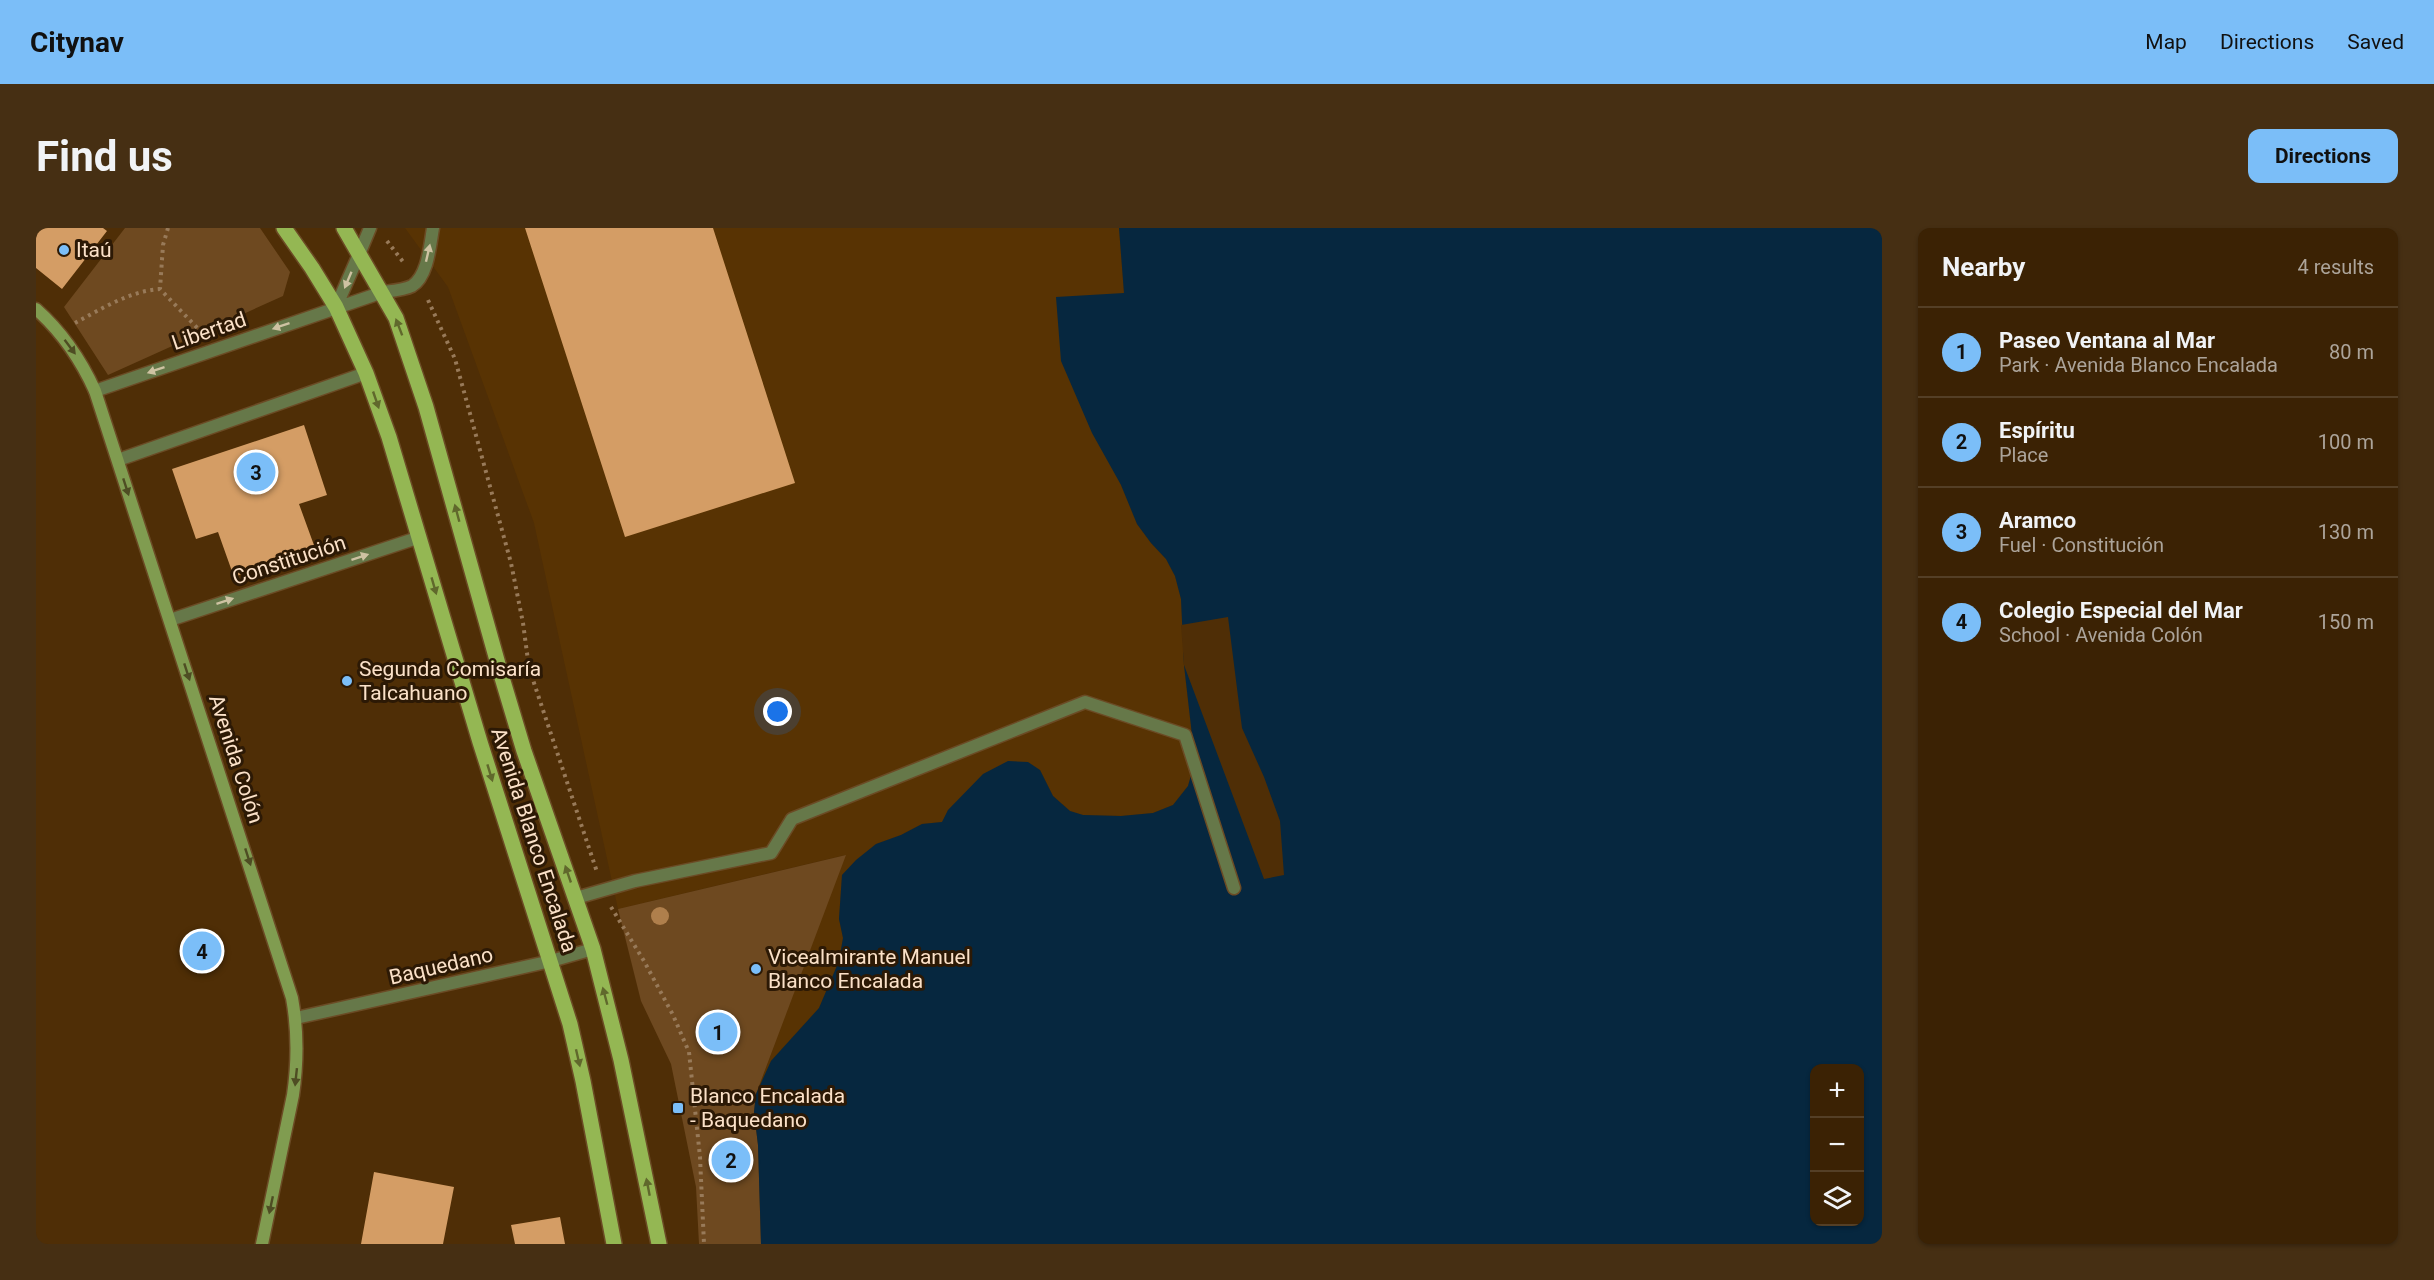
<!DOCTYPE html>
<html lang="en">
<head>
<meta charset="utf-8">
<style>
  body { margin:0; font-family:Roboto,sans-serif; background:#462f13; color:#f1f3f6 }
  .controls { position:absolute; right:18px; bottom:18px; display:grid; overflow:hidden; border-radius:12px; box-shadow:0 2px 4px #0004 }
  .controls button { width:54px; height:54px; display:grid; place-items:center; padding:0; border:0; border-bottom:2px solid #543f26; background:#3b2204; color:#f1f3f6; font:30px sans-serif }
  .you { position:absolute; left:742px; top:484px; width:21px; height:21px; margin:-15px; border:4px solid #fff; border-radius:50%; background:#1a73e8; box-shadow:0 0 0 9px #1a73e833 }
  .badge { display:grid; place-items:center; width:39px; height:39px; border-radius:50%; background:#7bbef8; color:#111; font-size:20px; font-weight:700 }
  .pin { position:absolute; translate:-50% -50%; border:3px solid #fff; box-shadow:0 2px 6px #0006 }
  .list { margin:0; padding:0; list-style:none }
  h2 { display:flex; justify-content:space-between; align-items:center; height:78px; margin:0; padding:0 24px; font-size:26px }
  h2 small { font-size:20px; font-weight:400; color:#aca49a }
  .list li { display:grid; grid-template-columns:39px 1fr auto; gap:18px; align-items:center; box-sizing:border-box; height:90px; padding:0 24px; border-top:2px solid #543f26 }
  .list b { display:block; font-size:22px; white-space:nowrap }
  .list p { margin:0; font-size:20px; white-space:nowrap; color:#aca49a }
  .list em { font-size:20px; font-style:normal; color:#aca49a }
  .icon { flex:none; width:33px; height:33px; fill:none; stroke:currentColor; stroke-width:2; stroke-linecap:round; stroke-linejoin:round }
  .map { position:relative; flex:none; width:1846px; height:1016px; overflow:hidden; border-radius:12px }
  header { display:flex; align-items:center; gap:36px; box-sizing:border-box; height:84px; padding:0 30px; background:#7bbef8; color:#111 }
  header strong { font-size:28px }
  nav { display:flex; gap:33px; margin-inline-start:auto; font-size:21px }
  .intro { display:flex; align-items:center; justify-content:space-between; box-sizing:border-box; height:144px; padding:0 36px }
  h1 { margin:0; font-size:42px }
  .button { padding:15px 27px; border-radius:12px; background:#7bbef8; color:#111; font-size:21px; font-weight:700 }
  main { display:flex; gap:36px; padding:0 36px }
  aside { flex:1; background:#3b2204; border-radius:12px; box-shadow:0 2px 4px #0004 }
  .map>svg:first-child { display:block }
</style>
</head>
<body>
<header>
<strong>Citynav</strong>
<nav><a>Map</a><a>Directions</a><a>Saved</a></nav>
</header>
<div class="intro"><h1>Find us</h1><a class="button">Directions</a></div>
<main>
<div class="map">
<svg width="1846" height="1016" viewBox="0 0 1846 1016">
  <rect width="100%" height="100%" fill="#4f2e06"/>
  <path fill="#583303" d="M369 0H1083L1088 65 1085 257 1101 296 1115 315 1130 331 1139 348 1145 371 1148 437 1159 534 1152 558 1137 577 1117 585 1085 588 1047 587 1034 583 1017 568 1004 542 927 569 912 582 906 594 886 596 865 607 840 616 806 647 803 691 807 710 803 733 783 780 735 833 720 866 809 627 582 681 498 295 412 59Z"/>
  <path fill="#6e4920" d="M89 0H224L254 44 247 68 72 147 28 79Z
    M810 627 720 866 718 884 722 917 725 1016H663L660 959 635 836 605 773 582 681Z"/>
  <path fill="#06273f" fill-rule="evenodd" d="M1083 0H1846V1016H725L722 917 718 884 720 866 735 833 783 780 803 733 807 710 803 691 806 647 820 632 840 616 865 607 886 596 906 594 912 582 947 546 972 533 992 534 1004 542 1017 568 1034 583 1047 587 1085 588 1117 585 1137 577 1152 558 1159 533 1148 437 1145 371 1139 348 1130 331 1115 315 1101 296 1085 257 1056 205 1025 133 1020 69 1088 65ZM1778 840H1824V994H1778Z"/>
  <path fill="#4f2e06" d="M1192 389 1206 500 1228 549 1244 593 1248 647 1228 651 1148 437 1145 397Z"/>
  <path fill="#d49d65" d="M0 0H67L71 3 26 61 0 40Z
    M489 0H677L759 255 589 309Z
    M268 197 291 267 263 276 279 320 198 349 182 304 160 311 136 241Z
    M338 944 418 959 407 1016H325Z
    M524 989 529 1016H479L475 997Z"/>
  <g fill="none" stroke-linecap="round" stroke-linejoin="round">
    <defs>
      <path id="lane" d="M324 24 334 0
        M347 64C355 63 368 62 376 58 392 48 394 17 397 0
        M82 232 330 145
        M540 670 599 653 735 625 756 591 1049 474 1149 507 1198 660"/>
      <path id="street" d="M300 79 324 24
        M59 163 347 64
        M134 392 384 309
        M260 790 515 733 557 721"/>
      <path id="secondary" d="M0 81C26 104 45 132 59 163L256 770C262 803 262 833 257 867L226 1016"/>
      <path id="primary" d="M248 0 276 40 300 79 330 145 353 209 444 514 534 796 547 853 578 1016
        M308 0 360 90 390 179 464 443 488 523 557 721 585 832 623 1016"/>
    </defs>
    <use href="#lane" stroke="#6b4b25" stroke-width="15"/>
    <use href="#street" stroke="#6b4b25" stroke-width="15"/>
    <use href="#secondary" stroke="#6b4b25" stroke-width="15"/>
    <use href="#primary" stroke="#6b4b25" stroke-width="18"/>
    <path stroke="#987a59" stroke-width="4" stroke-dasharray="3 4.5" stroke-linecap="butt" d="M132 0 127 17 124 61 167 106
      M351 13 368 35
      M392 72 419 131 475 335 487 395 493 440 561 644
      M39 95C65 81 94 63 124 61
      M575 679 608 733 637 787 653 824 664 929 668 1016"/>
    <use href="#lane" stroke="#667849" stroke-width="12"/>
    <use href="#street" stroke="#667849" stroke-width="12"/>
    <use href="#secondary" stroke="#809c50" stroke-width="12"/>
    <use href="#primary" stroke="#94b753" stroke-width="15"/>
  </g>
  <circle fill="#af7f4c" cx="624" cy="688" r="9"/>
  <defs><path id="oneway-solid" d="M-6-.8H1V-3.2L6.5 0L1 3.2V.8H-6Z" transform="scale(1.5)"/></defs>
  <g fill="#cec2a2">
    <use href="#oneway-solid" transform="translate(392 25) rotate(-77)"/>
    <use href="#oneway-solid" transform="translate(312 52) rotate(113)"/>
    <use href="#oneway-solid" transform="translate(245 98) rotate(161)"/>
    <use href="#oneway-solid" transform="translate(120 142) rotate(161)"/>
    <use href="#oneway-solid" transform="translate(324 329) rotate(-18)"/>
    <use href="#oneway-solid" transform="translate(189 373) rotate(-18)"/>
  </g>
  <g fill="#60682c">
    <use href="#oneway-solid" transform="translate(363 99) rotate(-111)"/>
    <use href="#oneway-solid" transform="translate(340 172) rotate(71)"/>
    <use href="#oneway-solid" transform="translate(421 285) rotate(-105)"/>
    <use href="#oneway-solid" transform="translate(398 358) rotate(74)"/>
    <use href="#oneway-solid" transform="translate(454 545) rotate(73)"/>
    <use href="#oneway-solid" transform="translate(532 646) rotate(-109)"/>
    <use href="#oneway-solid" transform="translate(569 768) rotate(-105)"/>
    <use href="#oneway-solid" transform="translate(542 830) rotate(77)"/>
    <use href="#oneway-solid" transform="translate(612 959) rotate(-101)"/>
  </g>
  <g fill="#4e4d23">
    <use href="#oneway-solid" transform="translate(34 119) rotate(53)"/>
    <use href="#oneway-solid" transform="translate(90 259) rotate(72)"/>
    <use href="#oneway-solid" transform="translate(151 444) rotate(72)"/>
    <use href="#oneway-solid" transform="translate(212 629) rotate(72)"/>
    <use href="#oneway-solid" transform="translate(260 849) rotate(96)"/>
    <use href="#oneway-solid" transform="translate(235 977) rotate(102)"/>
  </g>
  <g fill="#7bbef8" stroke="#2c1905" stroke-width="2">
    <circle cx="28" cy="22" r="6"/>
    <circle cx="311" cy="453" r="6"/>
    <circle cx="720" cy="741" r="6"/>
    <rect x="636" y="874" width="12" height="12" rx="3"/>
  </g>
  <g text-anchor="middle" stroke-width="6" stroke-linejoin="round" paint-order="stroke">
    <g font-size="21" fill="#fbe1c8" stroke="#2c1905" text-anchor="start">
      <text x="40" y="29">Itaú</text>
      <text x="323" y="448">Segunda Comisaría<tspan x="323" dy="24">Talcahuano</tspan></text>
      <text x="732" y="736">Vicealmirante Manuel<tspan x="732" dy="24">Blanco Encalada</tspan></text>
      <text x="654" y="875">Blanco Encalada<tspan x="654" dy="24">- Baquedano</tspan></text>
    </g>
    <g font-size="21" fill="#fbe1c8" stroke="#2c1905">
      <text transform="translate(173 103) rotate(-19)" y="7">Libertad</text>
      <text transform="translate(253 332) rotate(-18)" y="7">Constitución</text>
      <text transform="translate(200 531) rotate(72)" y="7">Avenida Colón</text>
      <text transform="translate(498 612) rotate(72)" y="7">Avenida Blanco Encalada</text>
      <text transform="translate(405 738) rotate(-13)" y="7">Baquedano</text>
    </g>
  </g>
</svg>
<div class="controls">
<button>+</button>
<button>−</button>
<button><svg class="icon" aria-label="layers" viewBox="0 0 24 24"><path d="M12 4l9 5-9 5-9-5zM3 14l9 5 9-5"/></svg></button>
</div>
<div class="you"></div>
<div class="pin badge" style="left:682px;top:804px">1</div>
<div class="pin badge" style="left:695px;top:932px">2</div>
<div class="pin badge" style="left:220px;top:244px">3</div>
<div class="pin badge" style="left:166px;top:723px">4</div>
</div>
<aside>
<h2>Nearby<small>4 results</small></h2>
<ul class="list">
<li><span class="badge">1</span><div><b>Paseo Ventana al Mar</b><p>Park · Avenida Blanco Encalada</p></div><em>80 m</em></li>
<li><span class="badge">2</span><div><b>Espíritu</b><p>Place</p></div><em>100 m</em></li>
<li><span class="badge">3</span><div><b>Aramco</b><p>Fuel · Constitución</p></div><em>130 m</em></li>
<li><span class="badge">4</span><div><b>Colegio Especial del Mar</b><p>School · Avenida Colón</p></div><em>150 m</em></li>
</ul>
</aside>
</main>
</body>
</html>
